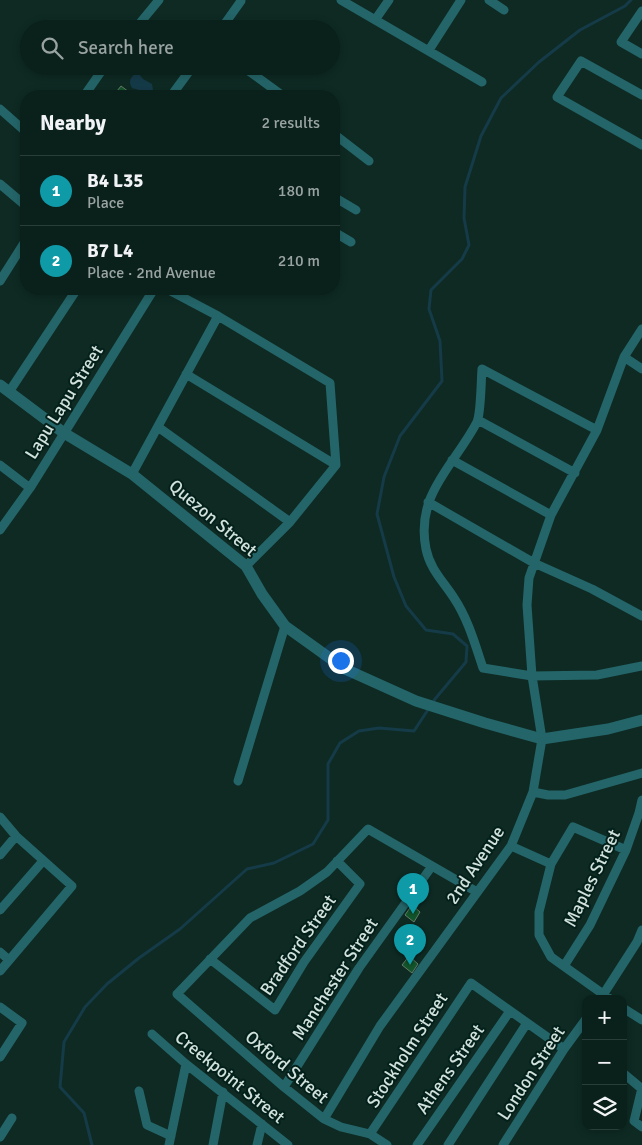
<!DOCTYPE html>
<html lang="en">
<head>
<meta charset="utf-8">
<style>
  body { margin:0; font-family:Signika,sans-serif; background:#182d27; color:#f1f3f6 }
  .controls { position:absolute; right:15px; bottom:15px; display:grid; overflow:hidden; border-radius:10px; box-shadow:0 2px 8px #0003 }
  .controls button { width:45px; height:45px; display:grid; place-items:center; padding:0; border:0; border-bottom:1px solid #2a3e39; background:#0a201a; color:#f1f3f6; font:25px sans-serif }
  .you { position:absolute; left:340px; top:660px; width:18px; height:18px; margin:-12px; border:4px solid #fff; border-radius:50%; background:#1a73e8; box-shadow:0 0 0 8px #1a73e833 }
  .badge { display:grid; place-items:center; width:32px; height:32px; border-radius:50%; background:#db2777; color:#fff; font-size:16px; font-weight:700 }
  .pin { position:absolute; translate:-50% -41px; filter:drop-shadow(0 1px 2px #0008) }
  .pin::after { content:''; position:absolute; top:26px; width:18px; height:15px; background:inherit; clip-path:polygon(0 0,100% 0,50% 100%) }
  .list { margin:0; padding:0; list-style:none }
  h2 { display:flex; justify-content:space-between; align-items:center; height:65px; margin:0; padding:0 20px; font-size:21px }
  h2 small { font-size:16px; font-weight:400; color:#99a3a2 }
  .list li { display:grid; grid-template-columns:32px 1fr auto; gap:15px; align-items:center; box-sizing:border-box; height:70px; padding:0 20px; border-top:1px solid #2a3e39 }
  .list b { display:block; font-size:19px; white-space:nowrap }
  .list p { margin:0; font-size:16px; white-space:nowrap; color:#99a3a2 }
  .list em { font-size:16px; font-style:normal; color:#99a3a2 }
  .icon { flex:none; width:28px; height:28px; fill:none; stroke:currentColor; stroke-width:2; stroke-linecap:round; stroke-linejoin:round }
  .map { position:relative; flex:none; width:642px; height:1145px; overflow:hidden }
  .search { position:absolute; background:#0a201a; box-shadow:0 2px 8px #0003; left:20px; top:20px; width:320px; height:55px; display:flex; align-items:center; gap:12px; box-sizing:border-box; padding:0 18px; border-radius:28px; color:#99a3a2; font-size:19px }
  .panel { position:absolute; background:#0a201a; box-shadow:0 2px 8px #0003; left:20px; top:90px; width:320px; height:205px; border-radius:20px }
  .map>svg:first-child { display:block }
</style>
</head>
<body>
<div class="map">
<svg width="642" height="1145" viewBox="0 0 642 1145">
  <rect width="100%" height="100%" fill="#0e2a23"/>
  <path fill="#153b48" d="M135 74H139L143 79 152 84 153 90 148 95H142L139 90 132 88C129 82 129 79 135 74Z"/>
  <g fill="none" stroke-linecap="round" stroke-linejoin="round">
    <path stroke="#153b48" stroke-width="3" d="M92 1145 84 1113 60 1087 64 1042 85 1007 107 984 139 958 180 929 247 869 274 863 313 844 328 820V764L340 743 359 731 379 728 414 731 435 699 466 662 467 646 453 634 426 630 406 606 394 577 377 514 384 477 400 436 442 381 440 341 429 309 431 290 462 259 469 245 464 218 465 187 481 136 501 98 539 62 580 30 625 6 631 0"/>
  </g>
  <path fill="#13562b" stroke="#657a69" d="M121 86 133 95 132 96H113Z
    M412 905 420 912 414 922 405 915Z
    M409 956 418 964 412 973 402 965Z"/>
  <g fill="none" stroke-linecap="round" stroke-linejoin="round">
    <path stroke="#246569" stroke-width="9" d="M341 0 482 82
      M489 0 504 10
      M642 11 621 42 642 54
      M375 20 389 0
      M135 29 159 0
      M221 29 241 1
      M429 50 461 0
      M242 66 283 96
      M642 95 581 61 557 97 642 145
      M84 96 105 66
      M171 96 193 66
      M0 109 26 132
      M334 134 369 161
      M0 184 26 206
      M334 197 356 210
      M334 232 351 242
      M0 281 26 240
      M167 289 218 316 330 383 336 465 290 522 246 566
      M624 357 642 329
      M186 374 336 465
      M9 392 77 289
      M478 420 575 473
      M158 427 290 522
      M597 430 482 369C481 381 481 413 477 422 454 466 415 494 426 549 430 569 443 581 454 598 468 619 475 644 483 668L532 676 597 675 642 666
      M452 460 551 515
      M0 465 30 488
      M132 474 218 316
      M428 502 534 563 592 589 642 616
      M0 530 30 488 154 289
      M238 781 285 626
      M533 792 548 795H565L642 773
      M0 817 16 836 72 886 0 971
      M511 846 551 864
      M0 855 16 836
      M0 910 43 861
      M0 952 9 960
      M210 959 275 1010 304 962 360 884 337 861
      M564 966 590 925 626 850 639 813 642 800
      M601 998 637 942 642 930
      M610 999 551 957 539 935V912L551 864 573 827 626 850
      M0 1007 22 1023 0 1057
      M623 1008 642 1020
      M152 1034 186 1064 288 1145
      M623 1073 642 1089
      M284 1087 359 968 432 866
      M642 1088 634 1121 642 1127
      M139 1091 147 1125 171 1136
      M324 1119 380 1026 511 846 533 792 542 739 532 676 527 605 529 578 551 515 597 430 624 357 642 369
      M370 1134 471 983 564 1049
      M0 1137 12 1118
      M169 1145 186 1064
      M213 1145 223 1092
      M257 1145 262 1124
      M387 1145 370 1134 341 1127 324 1119 284 1087 177 994 250 918 300 891 327 872 368 829 477 892
      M417 1145 510 1011
      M448 1145 527 1023
      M503 1145 564 1049 586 1019"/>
    <path stroke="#246569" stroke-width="11" d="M0 385 64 433 132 474 246 566 262 594 285 626 345 669 416 701 485 723 542 739 608 729 642 720"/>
  </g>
  <g text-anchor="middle" stroke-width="4" stroke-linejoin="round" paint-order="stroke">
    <g font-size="18" fill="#d1e1dc" stroke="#04201a">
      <text transform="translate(64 402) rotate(-58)" y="6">Lapu Lapu Street</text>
      <text transform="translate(213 518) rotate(40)" y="6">Quezon Street</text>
      <text transform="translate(475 865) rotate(-56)" y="6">2nd Avenue</text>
      <text transform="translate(592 878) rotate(-64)" y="6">Maples Street</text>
      <text transform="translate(298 945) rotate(-55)" y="6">Bradford Street</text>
      <text transform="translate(335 979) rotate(-57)" y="6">Manchester Street</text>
      <text transform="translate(407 1050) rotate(-57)" y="6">Stockholm Street</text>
      <text transform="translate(287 1067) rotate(40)" y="6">Oxford Street</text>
      <text transform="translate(450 1069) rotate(-55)" y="6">Athens Street</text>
      <text transform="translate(531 1073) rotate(-57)" y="6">London Street</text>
      <text transform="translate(230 1077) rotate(39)" y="6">Creekpoint Street</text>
    </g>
  </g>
</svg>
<div class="controls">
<button>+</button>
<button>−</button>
<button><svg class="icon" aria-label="layers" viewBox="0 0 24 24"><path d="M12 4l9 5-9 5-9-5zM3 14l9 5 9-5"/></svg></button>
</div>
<div class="you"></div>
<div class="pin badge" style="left:413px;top:914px;background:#0f9aa8">1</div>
<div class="pin badge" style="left:410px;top:965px;background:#0f9aa8">2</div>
<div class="search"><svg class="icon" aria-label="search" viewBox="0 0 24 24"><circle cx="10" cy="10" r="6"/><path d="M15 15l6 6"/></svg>Search here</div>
<section class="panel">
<h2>Nearby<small>2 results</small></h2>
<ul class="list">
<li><span class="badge" style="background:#0f9aa8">1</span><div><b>B4 L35</b><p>Place</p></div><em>180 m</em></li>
<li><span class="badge" style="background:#0f9aa8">2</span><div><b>B7 L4</b><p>Place · 2nd Avenue</p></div><em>210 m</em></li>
</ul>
</section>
</div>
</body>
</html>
